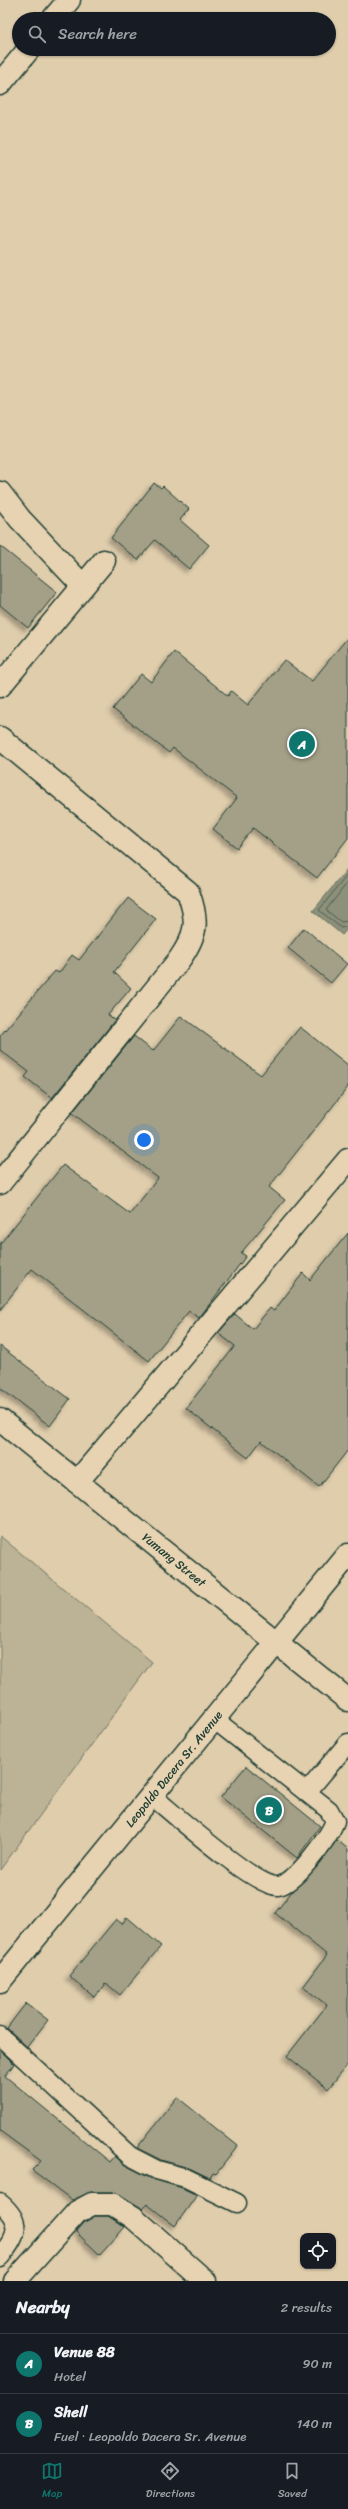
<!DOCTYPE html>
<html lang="en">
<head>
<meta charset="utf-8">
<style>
  body { margin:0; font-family:Sriracha,sans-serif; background:#20242c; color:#f1f3f6 }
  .controls { position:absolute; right:12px; bottom:12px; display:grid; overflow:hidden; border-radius:8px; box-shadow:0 1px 3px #0004 }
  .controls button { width:36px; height:36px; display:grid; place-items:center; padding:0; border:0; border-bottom:1px solid #363941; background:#171b24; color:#f1f3f6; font:20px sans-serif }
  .you { position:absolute; left:144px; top:1140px; width:14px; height:14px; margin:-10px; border:3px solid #fff; border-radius:50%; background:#1a73e8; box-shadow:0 0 0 6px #1a73e833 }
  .badge { display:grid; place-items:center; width:26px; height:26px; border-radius:50%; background:#0f766e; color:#fff; font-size:13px; font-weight:700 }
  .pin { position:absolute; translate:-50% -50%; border:2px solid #fff; box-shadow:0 1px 4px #0006 }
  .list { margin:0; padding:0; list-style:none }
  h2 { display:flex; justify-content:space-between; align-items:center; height:52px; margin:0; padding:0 16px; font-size:17px }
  h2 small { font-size:13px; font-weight:400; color:#9ea1a6 }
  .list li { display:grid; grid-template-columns:26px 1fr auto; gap:12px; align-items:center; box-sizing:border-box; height:60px; padding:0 16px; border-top:1px solid #363941 }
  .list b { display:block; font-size:15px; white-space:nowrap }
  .list p { margin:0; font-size:13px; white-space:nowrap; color:#9ea1a6 }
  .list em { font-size:13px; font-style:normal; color:#9ea1a6 }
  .icon { flex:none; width:22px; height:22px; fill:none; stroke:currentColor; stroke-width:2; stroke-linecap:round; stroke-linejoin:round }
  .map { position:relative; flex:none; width:348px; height:2281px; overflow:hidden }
  .search { position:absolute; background:#171b24; box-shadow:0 1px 3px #0004; left:12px; right:12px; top:12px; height:44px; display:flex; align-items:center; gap:10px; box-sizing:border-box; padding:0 14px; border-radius:22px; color:#9ea1a6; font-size:15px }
  .sheet { height:172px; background:#171b24 }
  nav { display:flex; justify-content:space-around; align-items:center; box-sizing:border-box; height:56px; border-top:1px solid #363941; background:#171b24; font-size:11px; color:#9ea1a6 }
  nav a { display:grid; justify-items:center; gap:2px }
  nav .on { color:#0f766e }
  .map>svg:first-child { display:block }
</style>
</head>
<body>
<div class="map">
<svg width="348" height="2281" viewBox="0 0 348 2281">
  <defs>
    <filter id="shadow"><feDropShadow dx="-3.5" dy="3.5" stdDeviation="2" flood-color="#0004"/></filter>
  </defs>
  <rect width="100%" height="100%" fill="#dfcdac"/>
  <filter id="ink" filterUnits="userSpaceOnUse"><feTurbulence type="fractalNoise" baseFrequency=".025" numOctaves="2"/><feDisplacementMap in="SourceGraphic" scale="8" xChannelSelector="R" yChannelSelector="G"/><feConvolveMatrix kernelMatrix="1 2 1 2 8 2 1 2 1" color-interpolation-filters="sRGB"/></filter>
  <g filter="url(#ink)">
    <path fill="#bcb296" stroke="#6e7865" d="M0 1536 152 1662 0 1870Z"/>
    <path fill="#8d907a" stroke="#616f5e" d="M348 868V928L342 935 313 911Z"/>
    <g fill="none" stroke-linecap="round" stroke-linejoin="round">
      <path stroke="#4b5e50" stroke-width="1" d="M348 874 319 910 341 928 348 926
        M348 882 326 910 341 922 348 921"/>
    </g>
    <path fill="#a3a087" stroke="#1f3d34" filter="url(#shadow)" d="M154 483 161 488 163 486 189 509 180 520 209 545 189 569 155 540 138 560 111 538Z
      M0 546 57 592 28 628 0 605Z
      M348 637V838L317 878 253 828 237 848 213 829 237 798 173 748 169 753 113 709 141 674 151 682 174 652 228 696 231 691 248 705 284 660 312 681Z
      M128 898 156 919 114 972 131 988 108 1015 115 1020 52 1098 25 1077 29 1072 0 1050V1036L55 971 59 973 72 955 79 960Z
      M304 928 347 964 331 983 288 948Z
      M181 1016 261 1075 300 1027 348 1065V1087L269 1187 285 1200 241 1253 246 1256 199 1318 189 1311 149 1361 32 1269 0 1310V1244L63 1165 130 1214 158 1178 72 1113 134 1036 153 1051Z
      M348 1233V1450L319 1487 261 1441 248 1458 186 1408 235 1346 218 1333 235 1314 253 1329 270 1308 274 1311 303 1273 310 1280Z
      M0 1346 70 1399 50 1426 0 1388Z
      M246 1766 320 1826 297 1858 221 1797Z
      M337 1840 348 1849V2064L328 2089 287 2056 327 2005 303 1987 327 1955 275 1913 293 1890 318 1866Z
      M127 1917 161 1946 120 1995 106 1983 94 1997 69 1976 116 1919 122 1924Z
      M26 2003 48 2020 27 2047 7 2028Z
      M0 2050 14 2064 5 2076 110 2162 115 2156 125 2165 152 2179 182 2188 197 2195 175 2226 147 2204 142 2209 112 2192H92L72 2200 32 2170 41 2161 0 2131Z
      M177 2097 238 2146 216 2174 213 2173 210 2178 189 2168 161 2160 137 2148Z
      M95 2216H108L125 2227 100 2255 76 2232 85 2222Z"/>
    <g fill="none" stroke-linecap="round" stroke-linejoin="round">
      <defs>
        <path id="service" d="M307 1792 348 1743
          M152 1796C173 1813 256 1888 278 1886 294 1885 329 1837 335 1821L329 1810 215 1720
          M0 2036 130 2156 157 2170 186 2178 237 2203
          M0 2203C24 2223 17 2236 0 2257"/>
        <path id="minor" d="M53 19 69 0
          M0 84 29 49
          M0 493 20 519 83 586
          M0 686 104 561
          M0 738 188 892C199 922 197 934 179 960L0 1183
          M77 1482 348 1160
          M15 2281 77 2212 92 2204H112L133 2217 205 2281"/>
        <path id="secondary" d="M0 1420 348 1700
          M0 1981 348 1555"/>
      </defs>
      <use href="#service" stroke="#1f3d34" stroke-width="21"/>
      <use href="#minor" stroke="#1f3d34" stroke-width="25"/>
      <use href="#secondary" stroke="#1f3d34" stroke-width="25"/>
      <use href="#service" stroke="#e7d3b1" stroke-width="18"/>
      <use href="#minor" stroke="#e7d3b1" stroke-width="22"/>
      <use href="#secondary" stroke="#e7d3b1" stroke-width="22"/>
    </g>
  </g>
  <g text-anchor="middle" stroke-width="3" stroke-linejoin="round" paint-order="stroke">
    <g font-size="12" fill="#1f3d34" stroke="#e7d3b1">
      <text transform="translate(174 1560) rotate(39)" y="4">Yumang Street</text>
      <text transform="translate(174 1769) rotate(-51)" y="4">Leopoldo Dacera Sr. Avenue</text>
    </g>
  </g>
</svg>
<div class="controls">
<button><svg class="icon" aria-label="locate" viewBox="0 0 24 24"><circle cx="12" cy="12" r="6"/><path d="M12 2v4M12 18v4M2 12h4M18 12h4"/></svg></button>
</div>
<div class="you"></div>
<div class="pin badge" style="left:302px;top:744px">A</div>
<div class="pin badge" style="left:269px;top:1810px">B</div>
<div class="search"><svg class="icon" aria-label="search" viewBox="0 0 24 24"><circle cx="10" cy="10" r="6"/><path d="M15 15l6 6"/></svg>Search here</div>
</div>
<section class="sheet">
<h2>Nearby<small>2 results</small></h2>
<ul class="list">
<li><span class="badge">A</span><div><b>Venue 88</b><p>Hotel</p></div><em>90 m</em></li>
<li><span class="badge">B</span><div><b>Shell</b><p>Fuel · Leopoldo Dacera Sr. Avenue</p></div><em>140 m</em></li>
</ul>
</section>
<nav>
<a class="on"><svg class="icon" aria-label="map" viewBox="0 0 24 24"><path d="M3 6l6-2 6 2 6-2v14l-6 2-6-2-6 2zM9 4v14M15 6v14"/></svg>Map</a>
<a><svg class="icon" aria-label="directions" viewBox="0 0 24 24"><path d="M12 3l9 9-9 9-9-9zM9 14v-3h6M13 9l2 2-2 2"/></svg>Directions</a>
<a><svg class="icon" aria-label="saved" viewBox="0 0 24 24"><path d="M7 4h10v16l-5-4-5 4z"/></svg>Saved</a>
</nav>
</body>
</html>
